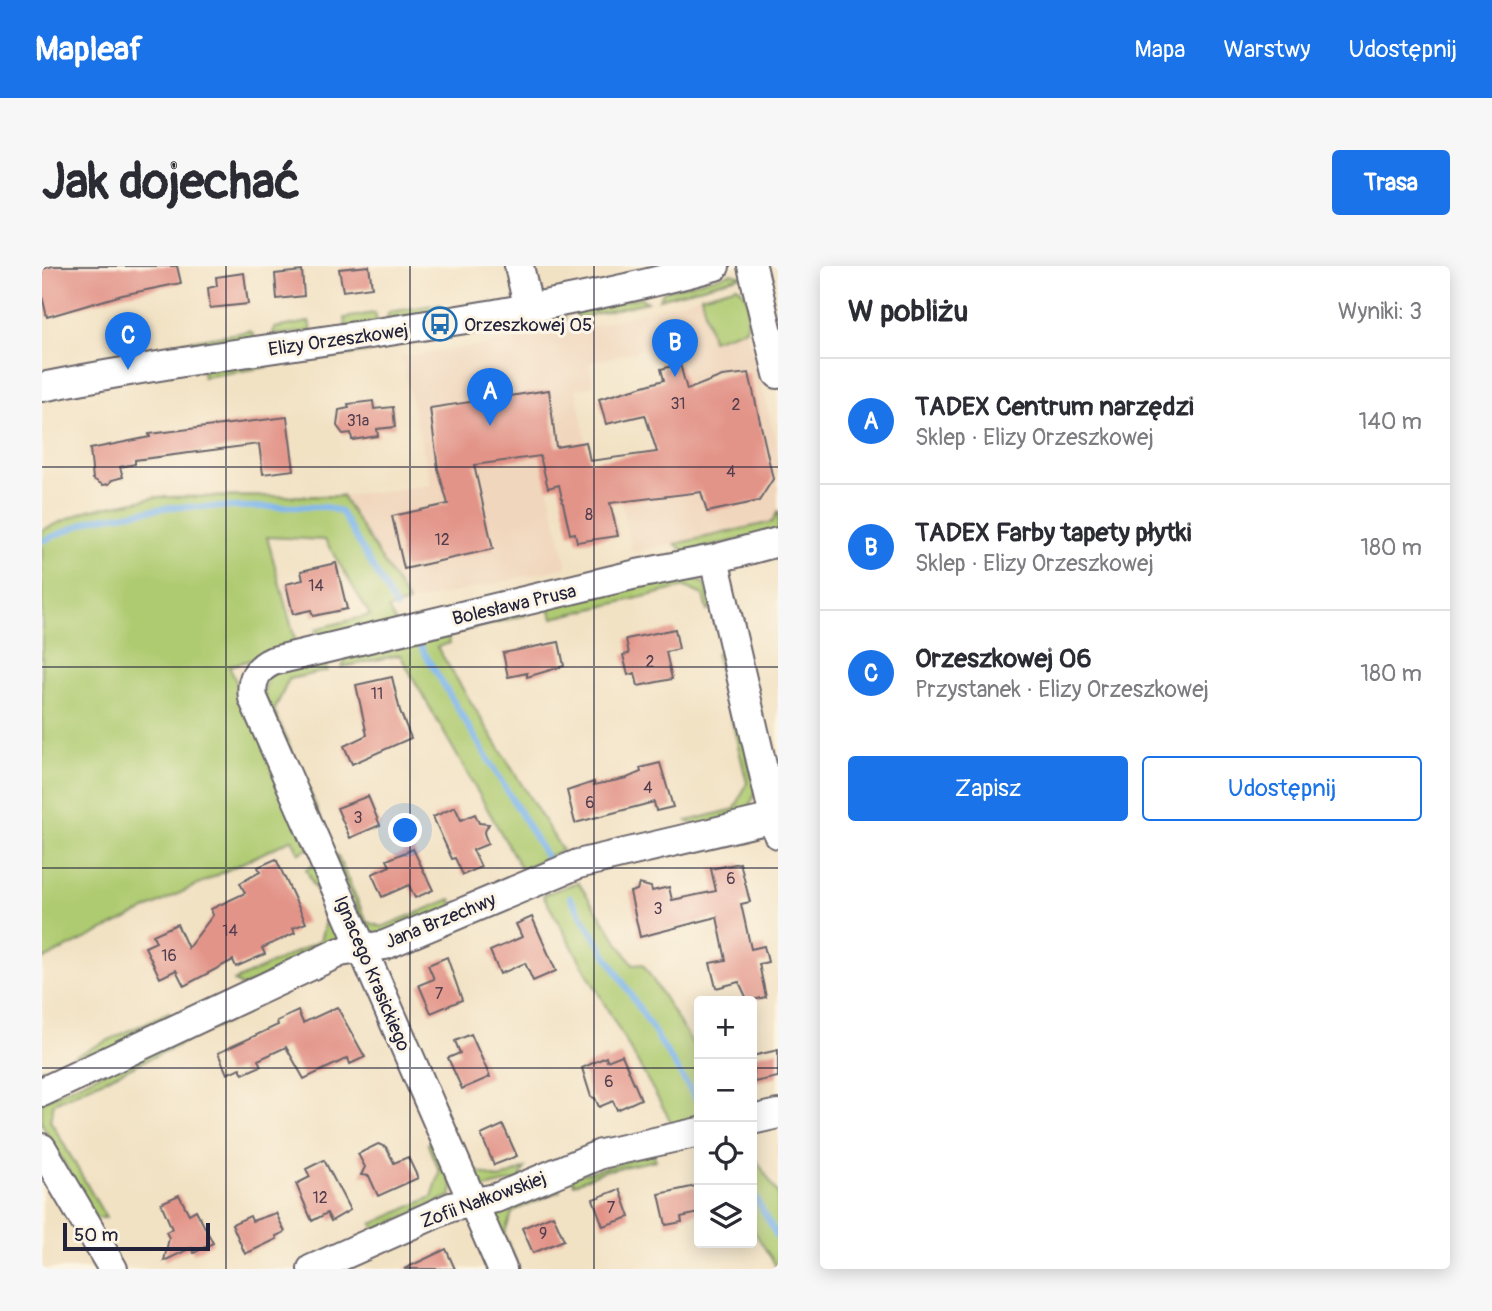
<!DOCTYPE html>
<html lang="pl">
<head>
<meta charset="utf-8">
<style>
  body { margin:0; font-family:Pangolin,sans-serif; background:#f7f7f7; color:#2b2b33 }
  .controls { position:absolute; right:21px; bottom:21px; display:grid; overflow:hidden; border-radius:7px; box-shadow:0 4px 18px #0003 }
  .controls button { width:63px; height:63px; display:grid; place-items:center; padding:0; border:0; border-bottom:2px solid #e1e1e2; background:#fff; color:#2b2b33; font:35px sans-serif }
  .scale { position:absolute; left:21px; bottom:18px; width:147px; box-sizing:border-box; padding-left:7px; border:4px solid #22223b; border-top:0; font-size:19px; line-height:24px; white-space:nowrap; color:#22223b; -webkit-text-stroke:5px #fcf5e5; paint-order:stroke }
  .you { position:absolute; left:364px; top:565px; width:24px; height:24px; margin:-18px; border:5px solid #fff; border-radius:50%; background:#1a73e8; box-shadow:0 0 0 10px #1a73e833 }
  .badge { display:grid; place-items:center; width:46px; height:46px; border-radius:50%; background:#1a73e8; color:#fff; font-size:23px; font-weight:700 }
  .pin { position:absolute; translate:-50% -58px; filter:drop-shadow(0 2px 4px #0008) }
  .pin::after { content:''; position:absolute; top:37px; width:24px; height:21px; background:inherit; clip-path:polygon(0 0,100% 0,50% 100%) }
  .list { margin:0; padding:0; list-style:none }
  h2 { display:flex; justify-content:space-between; align-items:center; height:91px; margin:0; padding:0 28px; font-size:30px }
  h2 small { font-size:23px; font-weight:400; color:#7c7c81 }
  .list li { display:grid; grid-template-columns:46px 1fr auto; gap:21px; align-items:center; box-sizing:border-box; height:126px; padding:0 28px; border-top:2px solid #e1e1e2 }
  .list b { display:block; font-size:26px; white-space:nowrap }
  .list p { margin:0; font-size:23px; white-space:nowrap; color:#7c7c81 }
  .list em { font-size:23px; font-style:normal; color:#7c7c81 }
  .actions { display:flex; gap:14px; padding:21px 28px }
  .actions a { flex:1; padding:16px 0; border:2px solid #1a73e8; border-radius:7px; text-align:center; font-size:24px; color:#1a73e8 }
  .actions .main { background:#1a73e8; color:#fff }
  .icon { flex:none; width:38px; height:38px; fill:none; stroke:currentColor; stroke-width:2; stroke-linecap:round; stroke-linejoin:round }
  .map { position:relative; flex:none; width:736px; height:1003px; overflow:hidden; border-radius:7px }
  header { display:flex; align-items:center; gap:42px; box-sizing:border-box; height:98px; padding:0 35px; background:#1a73e8; color:#fff }
  header strong { font-size:33px }
  nav { display:flex; gap:38px; margin-inline-start:auto; font-size:24px }
  .intro { display:flex; align-items:center; justify-content:space-between; box-sizing:border-box; height:168px; padding:0 42px }
  h1 { margin:0; font-size:49px }
  .button { padding:18px 32px; border-radius:7px; background:#1a73e8; color:#fff; font-size:24px; font-weight:700 }
  main { display:flex; gap:42px; padding:0 42px }
  aside { flex:1; background:#fff; border-radius:7px; box-shadow:0 4px 18px #0003 }
  .map>svg:first-child { display:block }
</style>
</head>
<body>
<header>
<strong>Mapleaf</strong>
<nav><a>Mapa</a><a>Warstwy</a><a>Udostępnij</a></nav>
</header>
<div class="intro"><h1>Jak dojechać</h1><a class="button">Trasa</a></div>
<main>
<div class="map">
<svg width="736" height="1003" viewBox="0 0 736 1003">
  <rect width="100%" height="100%" fill="#fcf5e5"/>
  <filter id="ink" filterUnits="userSpaceOnUse"><feTurbulence type="fractalNoise" baseFrequency=".0143" numOctaves="2"/><feDisplacementMap in="SourceGraphic" scale="14" xChannelSelector="R" yChannelSelector="G"/><feConvolveMatrix kernelMatrix="1 2 1 2 8 2 1 2 1" color-interpolation-filters="sRGB"/></filter>
  <filter id="wash" filterUnits="userSpaceOnUse"><feTurbulence type="fractalNoise" baseFrequency=".00686" numOctaves="4" result="noise"/><feDisplacementMap in="SourceGraphic" scale="28" xChannelSelector="R" yChannelSelector="G"/><feGaussianBlur stdDeviation="1.57" result="paint"/><feColorMatrix in="noise" values="0 0 0 0 0 0 0 0 0 0 0 0 0 0 0 0 0 1.4 0 .05"/><feComposite in="paint" operator="in"/></filter>
  <g filter="url(#wash)">
    <rect width="100%" height="100%" fill="#f2e2c4"/>
    <path fill="#f0d6bc" d="M659 30 670 74 704 63 736 181V245L730 256 590 287 570 192 617 186 627 128 612 80 547 97 552 120 534 123 548 196 502 205 525 301 367 337 300 230 389 219 359 91 531 66Z"/>
    <path fill="#afcb71" stroke="#687656" stroke-width="2" d="M690 7 700 10 617 33 622 25Z
      M695 20C710 31 708 46 704 63L670 74 659 30Z
      M598 31 605 36 536 52 534 46Z
      M398 38 403 44 347 53 345 51 347 46Z
      M333 47 335 56 304 61 302 52Z
      M522 48 523 54 462 66 466 59Z
      M267 56 270 65 233 69 231 65 233 62Z
      M208 65 212 69 210 74 145 82 141 76Z
      M326 80 328 86 237 98 236 93Z
      M224 95 226 101 161 111 160 104Z
      M300 230 367 337 346 343 355 358 276 371 274 363 328 349 283 274 225 271 255 381 187 400 268 582 257 587 250 573 0 694V264L47 244 114 231Z
      M736 245V265L644 286 633 278 730 256Z
      M646 310 663 318 670 341 665 345 661 329 643 321 511 352 506 340Z
      M482 345 484 349 405 369 408 377 395 381 520 584 480 604 358 389 300 401 308 386Z
      M681 386 714 526 705 546 654 560 645 555 693 543 705 517 674 388Z
      M281 392 285 405 247 413 232 445 280 554 275 553 221 428 227 409Z
      M295 589 325 656 340 661 409 633 412 641 333 670 325 666 293 594Z
      M274 598 301 670 297 677 200 721 192 715 278 675 285 647 264 603Z
      M536 616 591 699 601 698 657 788V856L632 861 501 629Z
      M127 746 131 756 0 817V802L5 803Z
      M187 747 190 754 12 837 8 854 64 952H53L0 858V835Z
      M394 873 411 922 409 930 333 964 330 958 390 931 398 906 386 878Z
      M611 887 614 894 562 905 532 918 530 911Z
      M710 887 736 928V1003L710 962Z
      M483 902 477 914 439 923 429 911 434 905 458 913Z
      M514 918 518 925 471 945 462 968 477 1003H469L451 955 455 945Z"/>
    <g fill="none" stroke-linecap="round" stroke-linejoin="round">
      <path stroke="#7db5ed" stroke-width="6" d="M0 275 53 253 129 241H284L299 246 354 341
        M373 371 504 590
        M528 631 657 838
        M710 925 736 972"/>
    </g>
    <g id="blocks">
      <path fill="#e39489" d="M11 0H135L139 17 80 29 5 51 0 30V3Z
        M327 0 330 21 301 25 297 3Z
        M260 5 262 30 235 33 233 8Z
        M202 7 206 38 168 42 166 22 175 20 174 11Z
        M638 98 645 124 680 110 707 107 731 213 717 235 665 246 659 226 568 237 576 270 535 276 533 267 528 268 517 219 506 222 498 190 432 199 451 283 362 303 350 250 406 238 396 203 388 142 507 124 514 181 544 176 548 195 615 186 603 149 564 158 557 133 622 114 619 103Z
        M331 135 332 143 351 141 353 161 335 163 336 170 310 174 309 167 301 168 295 160 297 144 307 142 306 138Z
        M245 151 252 204 221 208 217 178 93 194V198L78 201 81 211 70 214 67 218 61 219 51 213 48 183 108 171 107 168Z
        M294 297 305 343 271 350 269 344 251 348 244 318 261 314 259 305Z
        M633 363 637 383 624 386 630 413 596 420 593 407 586 409 581 389 587 388 584 373Z
        M517 376 522 400 485 411V407L466 411 461 387Z
        M350 411 358 445 369 472 310 498 302 480 325 469 314 419Z
        M618 497 631 541 614 545 612 536 533 557 525 525 552 516V519L585 512 599 506 598 502Z
        M326 530 338 559 308 572 295 542Z
        M413 541 419 554 433 548 437 557 447 558 442 567 446 578 431 584 439 601 421 609 413 592 410 593 391 551Z
        M371 583 391 624 373 632 367 619 340 631 330 608 348 600 345 594Z
        M234 593 264 657 251 662 253 667 220 682 223 688 194 701 191 694 142 720 134 704 118 712 103 681 114 676 111 669 135 658 146 682 171 649 169 643 203 627 198 617 218 606 216 601Z
        M698 597 708 636 699 638 709 683 722 680 726 696 717 698 724 731 706 735 697 716 674 722 668 697 684 694 675 651 598 671 588 626 595 624 597 618 609 621 610 625 627 621 630 634 674 625 669 603Z
        M490 651 514 705 491 715 483 697 458 708 448 685 480 671 474 658Z
        M405 691 420 734 389 747 377 719 392 713 386 699Z
        M295 741 323 791 308 798 306 792 262 813 244 781 216 794 219 800 201 808 198 802 185 808 176 787 236 759 235 755 256 745 261 757Z
        M429 768 448 811 420 823 406 792 418 787 413 775Z
        M736 784V811L712 816 710 790Z
        M580 789 599 833 575 844 571 835 557 841 553 832 549 831 540 802 564 791 565 795Z
        M461 859 475 890 452 899 439 869Z
        M336 878 344 881 352 897 366 891 376 912 336 930 327 910 319 909 323 901 316 888Z
        M282 894 308 944 289 955 285 947 270 955 254 918 268 911 264 903Z
        M654 920 657 947 639 951 640 956 624 959 617 928Z
        M578 923 588 951 561 960 551 933Z
        M137 929 147 948 154 944 171 977 152 987 149 982 122 995 127 972 124 966 130 963 119 937Z
        M234 947 243 966 234 970 235 973 203 988 190 958 208 950 210 955Z
        M511 949 522 974 491 987 480 962Z
        M404 983 413 1003H362Z"/>
    </g>
  </g>
  <g filter="url(#ink)">
    <use href="#blocks" fill-opacity="0" stroke="#6b656b" stroke-width="2"/>
    <g fill="none" stroke-linecap="round" stroke-linejoin="round">
      <defs>
        <path id="minor" d="M477 0 487 44
          M710 0 736 108
          M0 121C225 76 451 61 673 0
          M672 293 736 568
          M0 826 298 686 343 679 536 598 732 552
          M710 854 736 848
          M0 882 71 1003
          M270 1003 409 941 454 932 559 888 657 866
          M460 1003 211 432C208 414 215 402 231 395L595 308 672 293 736 276"/>
      </defs>
      <use href="#minor" stroke="#6b656b" stroke-width="32"/>
      <use href="#minor" stroke="#fff" stroke-width="28"/>
    </g>
  </g>
  <path fill="none" stroke="#22223b" stroke-width="2" stroke-opacity="0.55" d="M184 0V1003M368 0V1003M552 0V1003M0 201H736M0 401H736M0 602H736M0 802H657M710 802H736"/>
  <defs>
    <symbol id="bus-ring" viewBox="-11 -11 22 22"><circle r="9.5" fill="#fcf5e5" stroke="#1f6fb2" stroke-width="1.5"/><path d="M-5-6H5V4H4V6H2V4H-2V6H-4V4H-5ZM-3.5-4V0h7V-4ZM-3.5 1.2v1.5H-2V1.2ZM2 1.2v1.5H3.5V1.2Z" fill="#1f6fb2"/></symbol>
  </defs>
  <g fill-rule="evenodd">
    <use href="#bus-ring" x="379" y="39" width="38" height="38"/>
  </g>
  <g text-anchor="middle" stroke-width="6" stroke-linejoin="round" paint-order="stroke">
    <g font-size="16" fill="#523e4e">
      <text x="636" y="143">31</text>
      <text x="694" y="144">2</text>
      <text x="316" y="160">31a</text>
      <text x="689" y="211">4</text>
      <text x="547" y="254">8</text>
      <text x="400" y="279">12</text>
      <text x="274" y="325">14</text>
      <text x="608" y="401">2</text>
      <text x="335" y="433">11</text>
      <text x="606" y="527">4</text>
      <text x="548" y="542">6</text>
      <text x="316" y="557">3</text>
      <text x="689" y="618">6</text>
      <text x="616" y="648">3</text>
      <text x="188" y="670">14</text>
      <text x="127" y="695">16</text>
      <text x="397" y="733">7</text>
      <text x="567" y="821">6</text>
      <text x="278" y="937">12</text>
      <text x="569" y="947">7</text>
      <text x="501" y="973">9</text>
    </g>
    <g font-size="19" fill="#22223b" stroke="#fcf5e5" text-anchor="start">
      <text x="422" y="65">Orzeszkowej 05</text>
    </g>
    <g font-size="19" fill="#22223b" stroke="#fcf5e5">
      <text transform="translate(296 73) rotate(-8)" y="7">Elizy Orzeszkowej</text>
      <text transform="translate(472 338) rotate(-13)" y="7">Bolesława Prusa</text>
      <text transform="translate(398 654) rotate(-22)" y="7">Jana Brzechwy</text>
      <text transform="translate(331 707) rotate(67)" y="7">Ignacego Krasickiego</text>
      <text transform="translate(441 933) rotate(-20)" y="7">Zofii Nałkowskiej</text>
    </g>
  </g>
</svg>
<div class="controls">
<button>+</button>
<button>−</button>
<button><svg class="icon" aria-label="locate" viewBox="0 0 24 24"><circle cx="12" cy="12" r="6"/><path d="M12 2v4M12 18v4M2 12h4M18 12h4"/></svg></button>
<button><svg class="icon" aria-label="layers" viewBox="0 0 24 24"><path d="M12 4l9 5-9 5-9-5zM3 14l9 5 9-5"/></svg></button>
</div>
<div class="scale">50 m</div>
<div class="you"></div>
<div class="pin badge" style="left:448px;top:160px">A</div>
<div class="pin badge" style="left:633px;top:111px">B</div>
<div class="pin badge" style="left:86px;top:104px">C</div>
</div>
<aside>
<h2>W pobliżu<small>Wyniki: 3</small></h2>
<ul class="list">
<li><span class="badge">A</span><div><b>TADEX Centrum narzędzi</b><p>Sklep · Elizy Orzeszkowej</p></div><em>140 m</em></li>
<li><span class="badge">B</span><div><b>TADEX Farby tapety płytki</b><p>Sklep · Elizy Orzeszkowej</p></div><em>180 m</em></li>
<li><span class="badge">C</span><div><b>Orzeszkowej 06</b><p>Przystanek · Elizy Orzeszkowej</p></div><em>180 m</em></li>
</ul>
<div class="actions"><a class="main">Zapisz</a><a>Udostępnij</a></div>
</aside>
</main>
</body>
</html>
